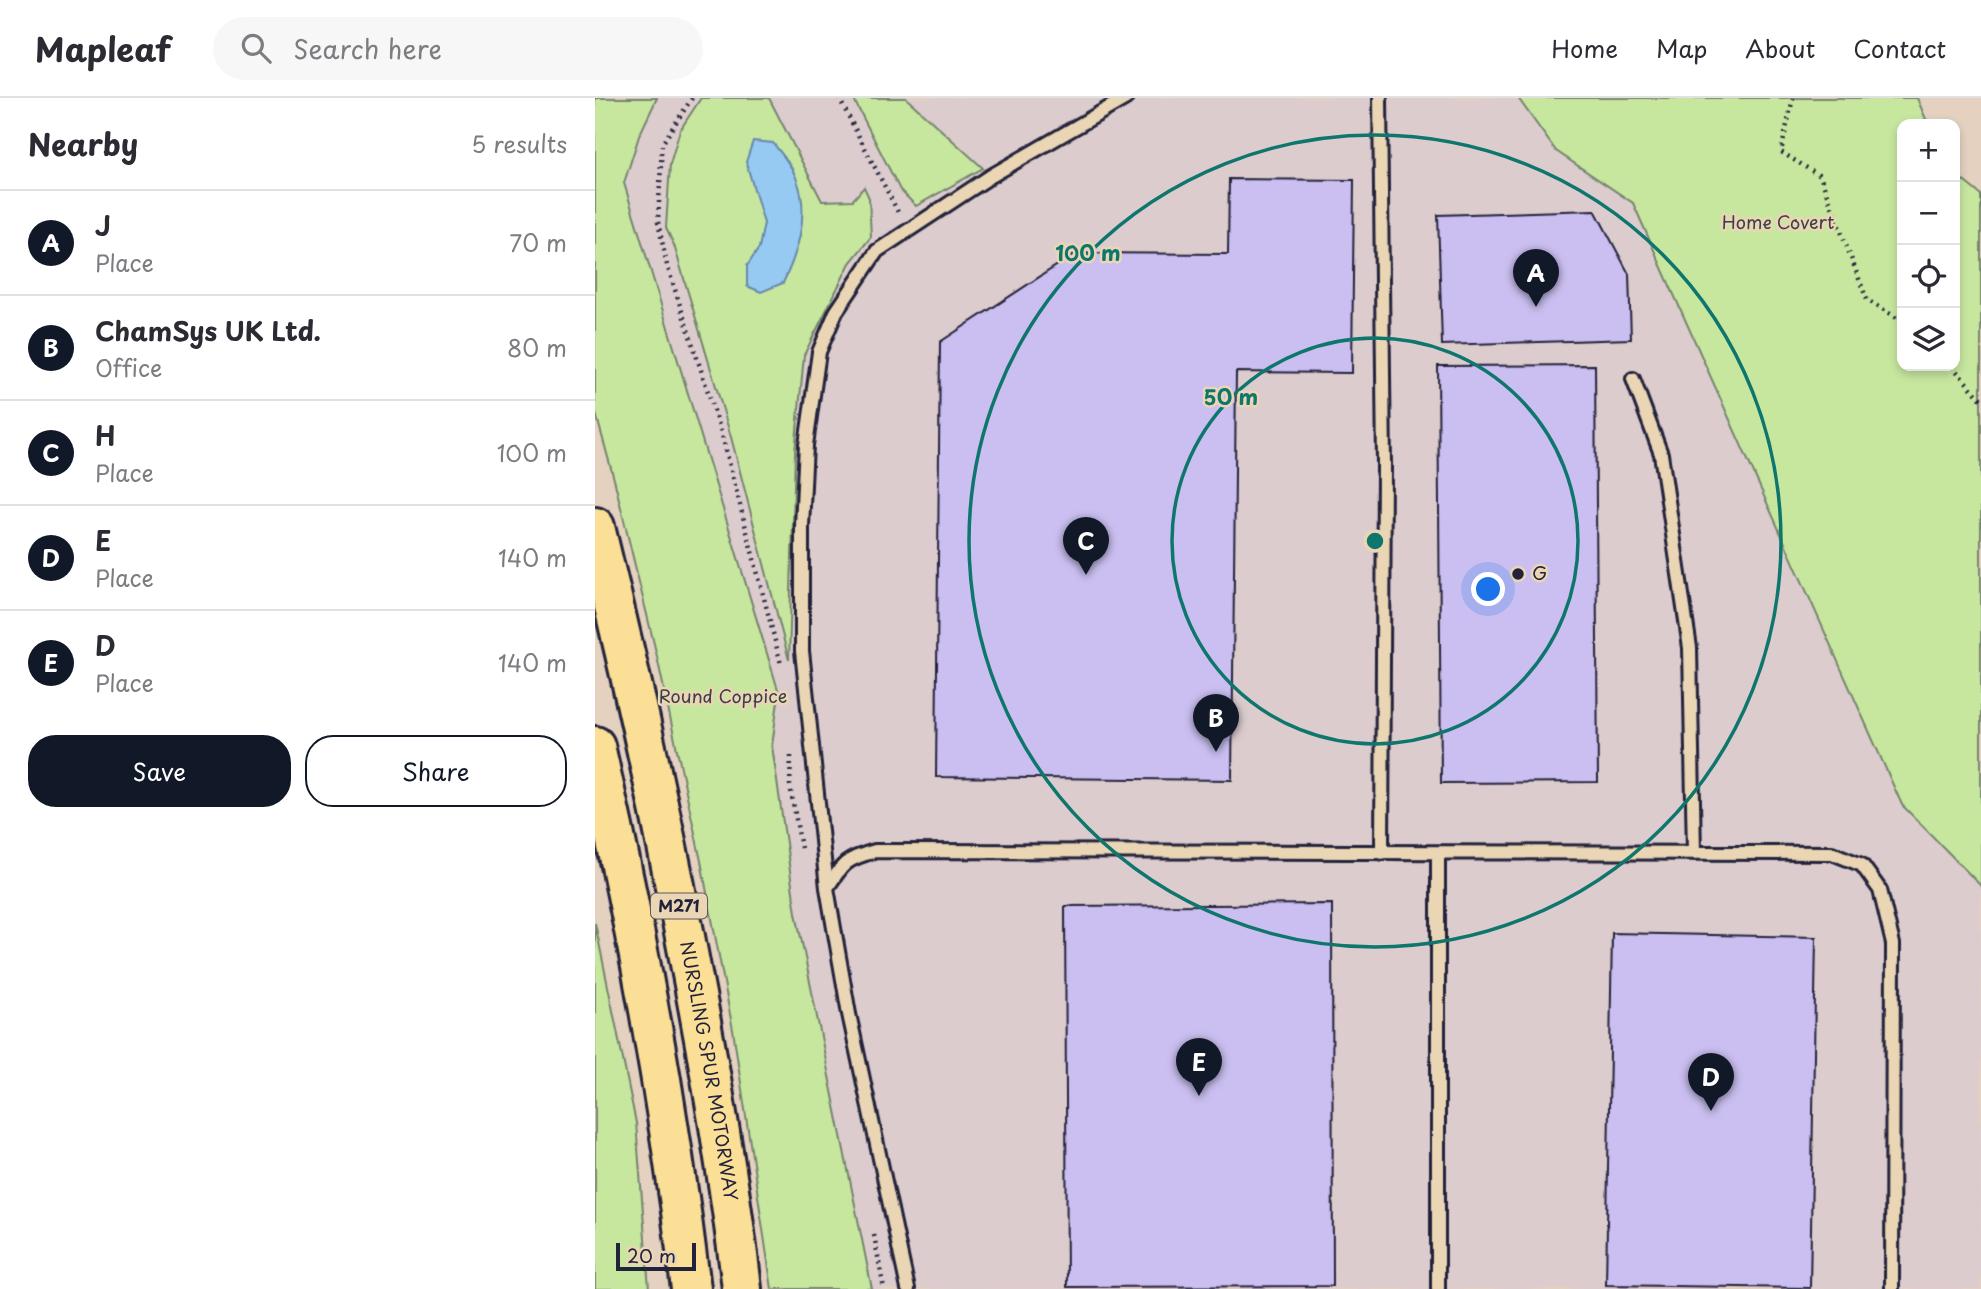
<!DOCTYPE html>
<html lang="en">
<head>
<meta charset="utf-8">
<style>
  body { margin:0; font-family:"Playpen Sans",sans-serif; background:#f7f7f7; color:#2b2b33 }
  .controls { position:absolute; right:21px; top:21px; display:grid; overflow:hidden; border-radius:14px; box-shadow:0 4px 10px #0003 }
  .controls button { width:63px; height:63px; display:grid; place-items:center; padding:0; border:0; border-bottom:2px solid #e1e1e2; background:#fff; color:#2b2b33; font:35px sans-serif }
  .scale { position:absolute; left:21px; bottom:18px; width:80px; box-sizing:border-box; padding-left:7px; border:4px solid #22223b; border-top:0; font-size:19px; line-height:24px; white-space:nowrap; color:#22223b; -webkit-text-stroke:5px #ead6b4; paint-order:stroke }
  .you { position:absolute; left:894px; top:492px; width:24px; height:24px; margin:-18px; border:5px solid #fff; border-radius:50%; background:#1a73e8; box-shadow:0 0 0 10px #1a73e833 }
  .badge { display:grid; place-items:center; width:46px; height:46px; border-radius:50%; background:#111827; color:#fff; font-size:23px; font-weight:700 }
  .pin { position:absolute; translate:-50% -58px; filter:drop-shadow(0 2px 4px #0008) }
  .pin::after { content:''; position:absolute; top:37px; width:24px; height:21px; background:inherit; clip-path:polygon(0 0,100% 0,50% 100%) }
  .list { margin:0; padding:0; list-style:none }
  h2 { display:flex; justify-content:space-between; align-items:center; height:91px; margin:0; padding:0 28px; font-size:30px }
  h2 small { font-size:23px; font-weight:400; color:#7c7c81 }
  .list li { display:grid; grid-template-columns:46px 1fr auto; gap:21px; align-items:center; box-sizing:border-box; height:105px; padding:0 28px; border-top:2px solid #e1e1e2 }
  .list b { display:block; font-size:26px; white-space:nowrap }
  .list p { margin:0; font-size:23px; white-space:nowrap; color:#7c7c81 }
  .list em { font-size:23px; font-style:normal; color:#7c7c81 }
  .actions { display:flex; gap:14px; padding:21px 28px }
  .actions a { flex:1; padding:16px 0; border:2px solid #111827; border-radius:28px; text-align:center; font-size:24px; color:#111827 }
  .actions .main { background:#111827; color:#fff }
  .icon { flex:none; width:38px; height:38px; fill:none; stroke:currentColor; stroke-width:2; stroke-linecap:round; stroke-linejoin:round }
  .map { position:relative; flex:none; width:1386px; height:1191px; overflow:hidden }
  header { display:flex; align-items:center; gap:42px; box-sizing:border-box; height:98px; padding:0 35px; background:#fff; border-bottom:2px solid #e1e1e2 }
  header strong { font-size:33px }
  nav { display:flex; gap:38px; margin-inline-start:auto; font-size:24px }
  .search { width:490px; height:63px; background:#f7f7f7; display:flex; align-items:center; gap:18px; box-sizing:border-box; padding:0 24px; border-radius:38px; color:#7c7c81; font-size:26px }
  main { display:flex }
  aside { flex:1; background:#fff }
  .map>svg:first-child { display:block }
</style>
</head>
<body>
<header>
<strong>Mapleaf</strong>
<div class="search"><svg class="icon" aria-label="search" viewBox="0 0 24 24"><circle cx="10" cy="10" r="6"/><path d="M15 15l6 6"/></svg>Search here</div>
<nav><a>Home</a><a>Map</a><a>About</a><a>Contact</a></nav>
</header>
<main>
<aside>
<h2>Nearby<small>5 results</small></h2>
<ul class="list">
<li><span class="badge">A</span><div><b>J</b><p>Place</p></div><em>70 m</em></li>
<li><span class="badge">B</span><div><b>ChamSys UK Ltd.</b><p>Office</p></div><em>80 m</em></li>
<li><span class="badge">C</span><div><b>H</b><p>Place</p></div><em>100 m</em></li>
<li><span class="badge">D</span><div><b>E</b><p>Place</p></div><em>140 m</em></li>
<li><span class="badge">E</span><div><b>D</b><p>Place</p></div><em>140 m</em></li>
</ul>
<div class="actions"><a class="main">Save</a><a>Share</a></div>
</aside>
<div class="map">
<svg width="1386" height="1191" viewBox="0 0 1386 1191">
  <rect width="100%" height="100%" fill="#e4d1c0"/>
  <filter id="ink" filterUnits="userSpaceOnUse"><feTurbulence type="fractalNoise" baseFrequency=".0143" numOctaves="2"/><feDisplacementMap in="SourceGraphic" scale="14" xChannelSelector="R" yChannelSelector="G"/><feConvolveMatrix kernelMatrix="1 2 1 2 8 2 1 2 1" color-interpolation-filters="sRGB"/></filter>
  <g filter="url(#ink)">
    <path fill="#dcccce" d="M43 0H923L961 53 1038 105 1307 707 1386 788V1191H277L201 815 177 648 184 595 29 85Z"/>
    <path fill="#c7e79f" stroke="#74846d" stroke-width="2" d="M0 0H62L44 38 29 85 184 595 177 648 201 815 277 1191H177L138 932 106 763 61 554 20 385 0 312Z
      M106 0H174L227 103 258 102 269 89 274 100 276 139 255 165 209 257 200 354 194 562 136 339 79 147 71 130 75 66 85 32Z
      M258 0H311L388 70 321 108 305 92Z
      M923 0H1322L1333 26H1307V268H1360V76L1386 97V788L1307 707 1038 105 961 53Z
      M0 825 41 1025 54 1191H0Z"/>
    <path fill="#96caf3" stroke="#6887a9" stroke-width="2" d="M158 43 178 45C187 56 197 68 202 82 215 116 203 154 188 185L166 194 152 188V168L164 150 169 125 151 64Z"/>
    <path fill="#cabff0" stroke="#22223b" stroke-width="2" d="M634 81 759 82 757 275 641 274 637 682 341 679 345 244 481 155 633 156Z
      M1000 112 1034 176 1036 241 847 247 843 117Z
      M1000 267 1003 684 846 685 843 268Z
      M737 806 738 1188 472 1189 470 808Z
      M1017 835 1221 839 1215 1190 1011 1187Z"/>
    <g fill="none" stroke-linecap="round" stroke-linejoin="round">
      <defs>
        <path id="lane" d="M785 0 789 368 787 755
          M1038 281 1066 356 1095 550 1099 755
          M843 755V1191
          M232 790C248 765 251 761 280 753L1237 755 1267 767 1285 792 1298 846 1297 1191
          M313 1191 254 916 232 790 207 553V428L211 347 224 254 241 214 282 153 396 78 531 0"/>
        <g id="highway">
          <path id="s1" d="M0 429C38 584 72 740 101 897 119 994 136 1092 147 1191"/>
          <path d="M0 648C41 827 74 1008 96 1191"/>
        </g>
      </defs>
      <use href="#lane" stroke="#22223b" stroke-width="18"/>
      <use href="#highway" stroke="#22223b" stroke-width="44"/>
      <path stroke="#22223b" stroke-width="4.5" stroke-dasharray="2 5" stroke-linecap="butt" d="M97 0 67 46 63 124 72 167 127 337 186 566
        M244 0 304 116
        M1198 0 1186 54 1225 78 1272 202 1307 223
        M1357 268 1386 301
        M196 658 195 687 206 750
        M279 1137 289 1191"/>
      <use href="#lane" stroke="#ead6b4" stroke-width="12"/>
      <use href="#highway" stroke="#fbdf96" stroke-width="38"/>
    </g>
  </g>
  <g fill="none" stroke="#0f766e" stroke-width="3.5">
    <circle cx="780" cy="443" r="203"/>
    <circle cx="780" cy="443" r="406"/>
  </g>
  <circle fill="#22223b" stroke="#ead6b4" stroke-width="2.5" cx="923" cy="476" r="7"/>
  <g text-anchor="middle" stroke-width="5" stroke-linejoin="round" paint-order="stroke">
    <rect fill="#ead6b4" stroke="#5e585f" stroke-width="2" x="56" y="795.5" width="56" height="25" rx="5"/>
    <g font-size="16" font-weight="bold" fill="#22223b">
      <text x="84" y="814">M271</text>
    </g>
    <g font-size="18" fill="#3b404a" stroke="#ead6b4">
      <text x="1183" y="131">Home Covert</text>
      <text x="128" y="605">Round Coppice</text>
    </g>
    <g font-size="18" fill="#22223b" stroke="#ead6b4" text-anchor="start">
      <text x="937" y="482">G</text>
    </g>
    <g font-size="18" fill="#22223b" stroke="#ead6b4">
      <text dy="6" stroke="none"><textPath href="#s1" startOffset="556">NURSLING SPUR MOTORWAY</textPath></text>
    </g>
  </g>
  <circle cx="780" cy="443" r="10" fill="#0f766e" stroke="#ead6b4" stroke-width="3.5"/>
  <g font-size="21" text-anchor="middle" font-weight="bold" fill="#0f766e" stroke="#ead6b4" stroke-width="5" stroke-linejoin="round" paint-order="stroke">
    <text x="493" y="163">100 m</text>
    <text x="636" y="307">50 m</text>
  </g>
</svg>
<div class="controls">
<button>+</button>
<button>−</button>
<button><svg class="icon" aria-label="locate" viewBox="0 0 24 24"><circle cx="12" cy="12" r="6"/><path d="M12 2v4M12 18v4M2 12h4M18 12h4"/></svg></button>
<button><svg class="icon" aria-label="layers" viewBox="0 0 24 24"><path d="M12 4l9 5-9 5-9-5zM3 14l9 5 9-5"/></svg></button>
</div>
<div class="scale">20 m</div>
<div class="you"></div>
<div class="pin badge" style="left:941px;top:209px">A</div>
<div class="pin badge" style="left:621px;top:654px">B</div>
<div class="pin badge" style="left:491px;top:477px">C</div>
<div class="pin badge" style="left:1116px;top:1013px">D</div>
<div class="pin badge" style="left:604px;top:998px">E</div>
</div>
</main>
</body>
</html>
